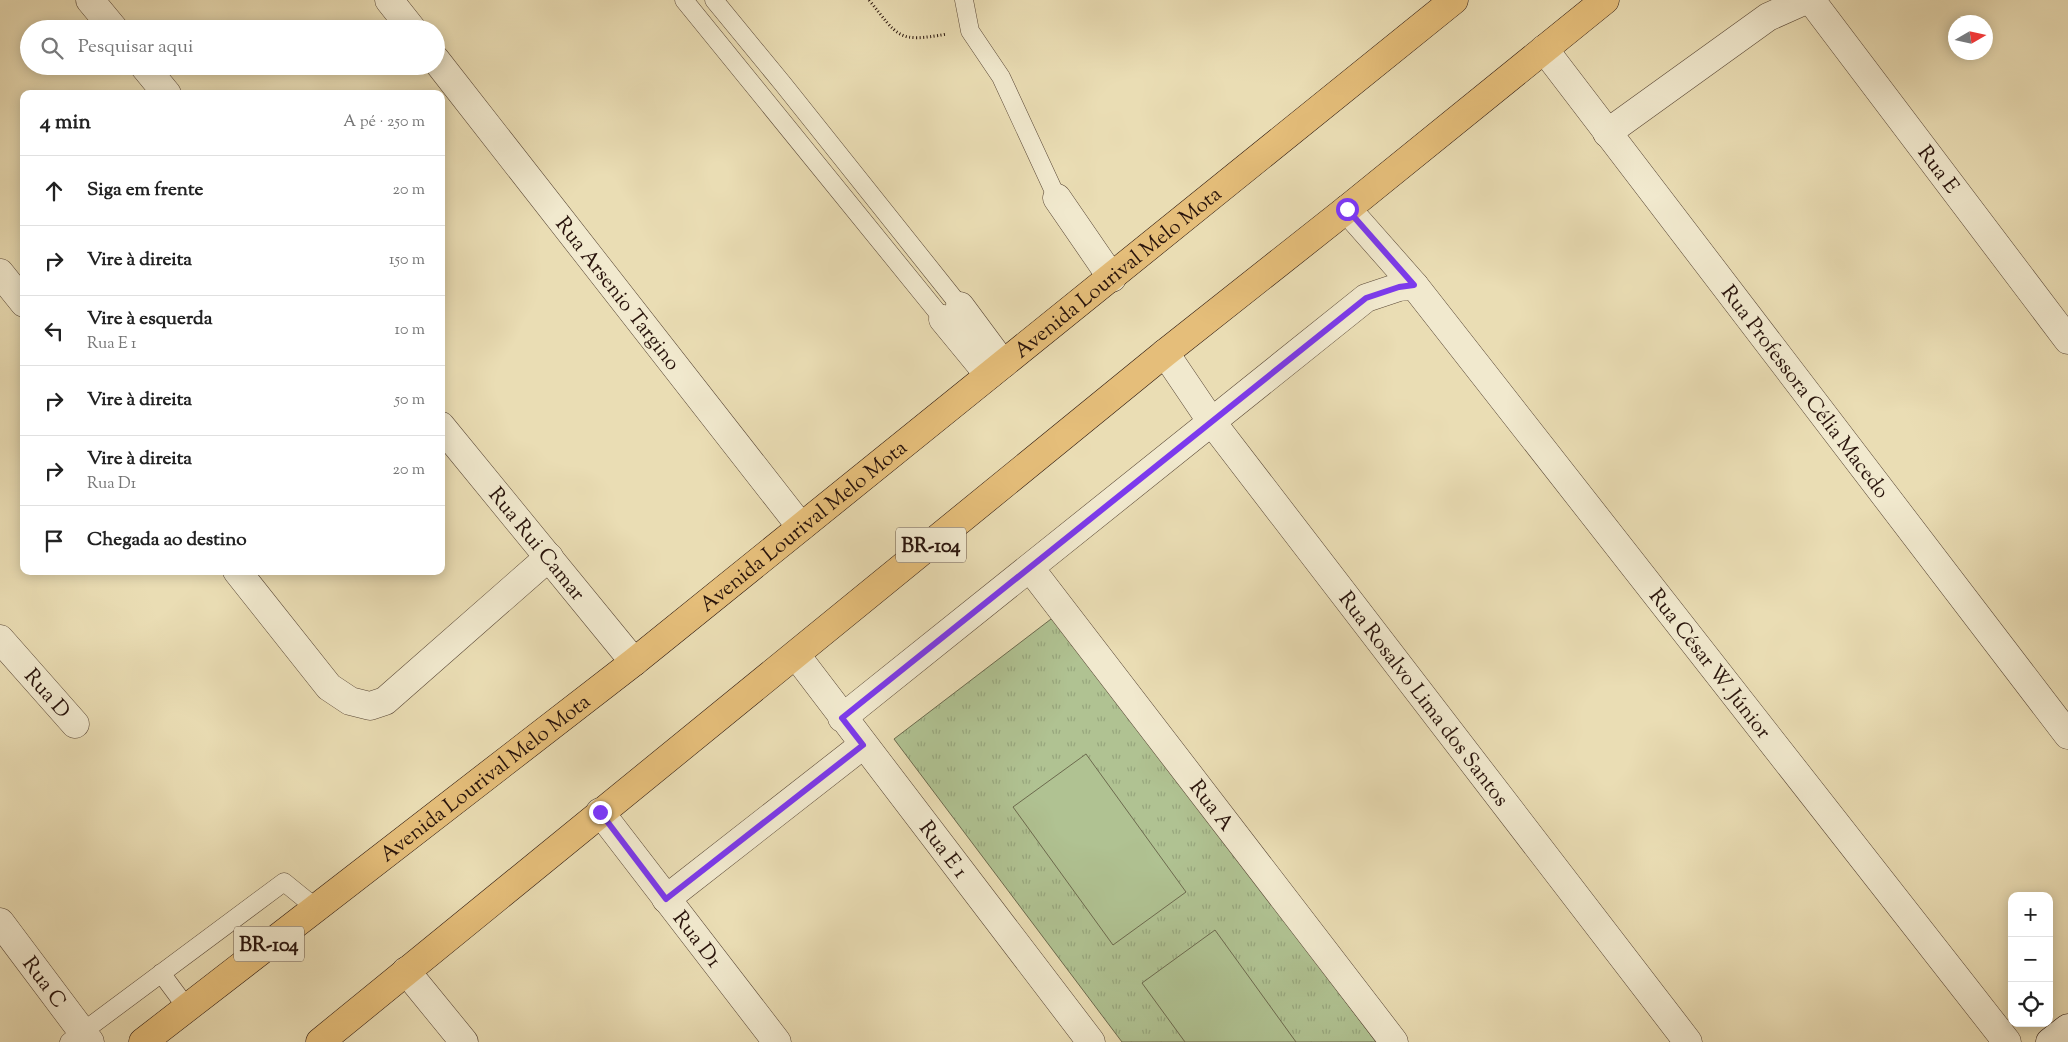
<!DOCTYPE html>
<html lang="pt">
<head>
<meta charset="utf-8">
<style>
  body { margin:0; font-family:"Sorts Mill Goudy",serif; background:#f6f6f6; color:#222 }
  .controls { position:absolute; right:15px; bottom:15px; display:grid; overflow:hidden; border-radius:10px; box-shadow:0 2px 12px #0003 }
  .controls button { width:45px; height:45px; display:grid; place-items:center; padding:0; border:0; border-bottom:1px solid #e0e0e0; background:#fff; color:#222; font:25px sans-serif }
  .compass { position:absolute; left:1948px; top:15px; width:45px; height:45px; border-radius:50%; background:#fff; box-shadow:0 2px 12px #0003; rotate:81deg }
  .stop { position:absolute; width:15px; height:15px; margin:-11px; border:4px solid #7c3aed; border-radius:50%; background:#fff }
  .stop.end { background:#7c3aed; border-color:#fff; box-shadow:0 1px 5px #0008 }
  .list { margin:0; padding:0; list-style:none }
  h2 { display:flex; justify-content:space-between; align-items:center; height:65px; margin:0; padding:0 20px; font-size:21px }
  h2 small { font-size:16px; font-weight:400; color:#767676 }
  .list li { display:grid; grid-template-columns:32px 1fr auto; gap:15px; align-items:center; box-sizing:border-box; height:70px; padding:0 20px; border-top:1px solid #e0e0e0 }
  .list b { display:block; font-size:19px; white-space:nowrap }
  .list p { margin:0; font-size:16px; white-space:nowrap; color:#767676 }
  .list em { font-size:16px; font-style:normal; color:#767676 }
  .icon { flex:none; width:28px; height:28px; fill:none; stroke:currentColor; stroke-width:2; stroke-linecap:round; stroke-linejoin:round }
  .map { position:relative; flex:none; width:2068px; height:1042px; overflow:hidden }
  .search { position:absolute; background:#fff; box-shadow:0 2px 12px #0003; left:20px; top:20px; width:425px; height:55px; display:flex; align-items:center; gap:12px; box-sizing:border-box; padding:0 18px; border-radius:28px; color:#767676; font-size:19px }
  .panel { position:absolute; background:#fff; box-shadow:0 2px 12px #0003; left:20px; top:90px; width:425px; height:485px; border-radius:10px }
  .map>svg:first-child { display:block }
</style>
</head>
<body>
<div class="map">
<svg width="2068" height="1042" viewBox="0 0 2068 1042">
  <defs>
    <pattern id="park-tufts" width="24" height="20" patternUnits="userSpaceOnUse" patternTransform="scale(1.25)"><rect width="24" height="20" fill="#b0c292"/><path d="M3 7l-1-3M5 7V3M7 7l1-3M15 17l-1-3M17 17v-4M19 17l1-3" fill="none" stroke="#97a67d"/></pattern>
  </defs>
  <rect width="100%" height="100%" fill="#eaddb4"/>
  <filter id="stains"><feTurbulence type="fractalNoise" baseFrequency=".004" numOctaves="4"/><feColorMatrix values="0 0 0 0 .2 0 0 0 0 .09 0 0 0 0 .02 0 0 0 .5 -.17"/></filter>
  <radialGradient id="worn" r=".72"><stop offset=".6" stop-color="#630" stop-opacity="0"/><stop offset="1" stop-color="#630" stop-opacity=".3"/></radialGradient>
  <path fill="url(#park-tufts)" stroke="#6c6a4e" d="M1055 616 1376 1042H1122L894 739Z"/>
  <path fill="#b0c292" stroke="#6c6a4e" d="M1086 754 1186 892 1113 945 1013 807Z
    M1215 930 1296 1042H1185L1142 983Z"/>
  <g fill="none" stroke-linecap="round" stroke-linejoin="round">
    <defs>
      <path id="lane" d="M684 0 943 319
        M714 0 783 84 960 306
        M964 0 970 31 1001 77 1057 198
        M161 973 187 1008
        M69 1042 284 882 316 908"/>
      <g id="street">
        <path d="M90 0 114 29"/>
        <path d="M389 0 412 29"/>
        <path id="s1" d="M1811 0 2068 340"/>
        <path id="s2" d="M1544 49 2068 735"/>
        <path id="s3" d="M436 60 801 527"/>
        <path d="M144 66 167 94"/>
        <path d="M1607 133 1768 17 1806 0"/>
        <path d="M1057 198 1112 278"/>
        <path id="s4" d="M1347 209 1414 285 2007 1042"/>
        <path d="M0 273 24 303"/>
        <path d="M960 306 1003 364"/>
        <path d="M943 319 989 375"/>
        <path id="s5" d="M1165 353 1211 421 1688 1042"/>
        <path id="s6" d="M441 426 634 662"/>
        <path id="s7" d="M1030 568 1394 1042"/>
        <path d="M237 571 329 687 350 701 370 706 385 701 549 557"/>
        <path id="s8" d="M0 639 75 724"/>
        <path id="s9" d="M796 655 1091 1042"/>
        <path d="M842 718 1366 298 1399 287 1414 285"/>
        <path id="s10" d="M600 812 777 1042"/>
        <path d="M666 899 863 745"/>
        <path id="s11" d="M0 922 90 1042"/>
        <path d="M406 971 464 1042"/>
      </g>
      <path id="secondary" d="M2050 1042 2068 1028"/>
      <g id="highway">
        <path id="s12" d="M143 1042 634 662 1454 0"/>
        <path d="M320 1042 1165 353 1347 209 1605 0"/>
      </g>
    </defs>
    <use href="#lane" stroke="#584635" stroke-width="19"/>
    <use href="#street" stroke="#584635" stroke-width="29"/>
    <use href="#secondary" stroke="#28130b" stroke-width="29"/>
    <use href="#highway" stroke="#28130b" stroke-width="29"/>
    <path stroke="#28130b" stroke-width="3" stroke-dasharray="1 2.5" stroke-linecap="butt" d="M869 0C899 37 897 43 947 34"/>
    <use href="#lane" stroke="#f1e9ce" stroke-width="18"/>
    <use href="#street" stroke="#f1e9ce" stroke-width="28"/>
    <use href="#secondary" stroke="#f1e9ce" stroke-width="28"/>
    <use href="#highway" stroke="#e5be7a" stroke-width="28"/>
  </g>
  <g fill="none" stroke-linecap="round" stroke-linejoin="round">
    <path stroke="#7c3aed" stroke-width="6" d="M600 812 666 899 863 745 842 718 1366 298 1399 287 1414 285 1347 209"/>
  </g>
  <g text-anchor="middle" stroke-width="4.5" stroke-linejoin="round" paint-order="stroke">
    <g fill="#f1e9ce" stroke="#645346" stroke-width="1">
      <rect x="896" y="527.5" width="70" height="35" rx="4"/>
      <rect x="234" y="926.5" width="70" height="35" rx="4"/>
    </g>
    <g font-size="20" font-weight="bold" fill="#28130b">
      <text x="931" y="552">BR-104</text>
      <text x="269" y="951">BR-104</text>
    </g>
    <g font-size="21" fill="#28130b" stroke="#f1e9ce">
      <text dy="7" stroke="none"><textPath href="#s1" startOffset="212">Rua E</textPath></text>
      <text dy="7" stroke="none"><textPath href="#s12" startOffset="1242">Avenida Lourival Melo Mota</textPath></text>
      <text dy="7" stroke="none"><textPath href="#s3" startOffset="296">Rua Arsenio Targino</textPath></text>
      <text dy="7" stroke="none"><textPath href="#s2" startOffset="431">Rua Professora Célia Macedo</textPath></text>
      <text dy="7" stroke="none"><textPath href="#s12" startOffset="838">Avenida Lourival Melo Mota</textPath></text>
      <text dy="7" stroke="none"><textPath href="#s6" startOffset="152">Rua Rui Camar</textPath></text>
      <text dy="7" stroke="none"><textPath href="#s4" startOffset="582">Rua César W. Júnior</textPath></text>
      <text dy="7" stroke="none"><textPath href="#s8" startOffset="72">Rua D</textPath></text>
      <text dy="7" stroke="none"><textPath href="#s5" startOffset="432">Rua Rosalvo Lima dos Santos</textPath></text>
      <text dy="7" stroke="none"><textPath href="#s12" startOffset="432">Avenida Lourival Melo Mota</textPath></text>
      <text dy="7" stroke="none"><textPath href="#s7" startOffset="299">Rua A</textPath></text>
      <text dy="7" stroke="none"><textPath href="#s9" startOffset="244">Rua E 1</textPath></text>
      <text dy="7" stroke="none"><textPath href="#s10" startOffset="160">Rua D1</textPath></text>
      <text dy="7" stroke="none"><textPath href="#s11" startOffset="75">Rua C</textPath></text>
    </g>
  </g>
  <rect width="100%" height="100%" filter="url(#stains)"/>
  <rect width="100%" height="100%" fill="url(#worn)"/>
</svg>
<div class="controls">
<button>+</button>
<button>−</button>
<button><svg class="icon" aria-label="locate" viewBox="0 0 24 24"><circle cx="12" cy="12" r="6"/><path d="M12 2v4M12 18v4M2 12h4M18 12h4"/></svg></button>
</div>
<svg class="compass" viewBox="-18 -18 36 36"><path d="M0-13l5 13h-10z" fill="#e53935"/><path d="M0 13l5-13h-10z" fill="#767676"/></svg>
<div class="stop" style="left:1347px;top:209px"></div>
<div class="stop end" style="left:600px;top:812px"></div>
<div class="search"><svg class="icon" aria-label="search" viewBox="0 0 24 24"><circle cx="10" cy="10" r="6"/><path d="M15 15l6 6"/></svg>Pesquisar aqui</div>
<section class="panel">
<h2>4 min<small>A pé · 250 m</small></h2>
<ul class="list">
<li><svg class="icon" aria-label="ahead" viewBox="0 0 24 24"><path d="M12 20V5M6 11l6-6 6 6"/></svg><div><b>Siga em frente</b></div><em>20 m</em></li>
<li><svg class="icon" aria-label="right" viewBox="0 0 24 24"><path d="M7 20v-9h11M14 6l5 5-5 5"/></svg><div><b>Vire à direita</b></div><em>150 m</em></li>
<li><svg class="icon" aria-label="left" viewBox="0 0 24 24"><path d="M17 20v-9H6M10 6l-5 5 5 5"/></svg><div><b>Vire à esquerda</b><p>Rua E 1</p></div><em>10 m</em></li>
<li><svg class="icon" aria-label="right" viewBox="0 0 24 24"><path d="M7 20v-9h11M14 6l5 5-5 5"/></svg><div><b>Vire à direita</b></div><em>50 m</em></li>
<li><svg class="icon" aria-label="right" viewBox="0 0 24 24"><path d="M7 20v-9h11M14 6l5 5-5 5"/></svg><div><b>Vire à direita</b><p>Rua D1</p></div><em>20 m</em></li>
<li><svg class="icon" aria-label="arrive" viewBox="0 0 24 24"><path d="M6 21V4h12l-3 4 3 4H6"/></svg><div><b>Chegada ao destino</b></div></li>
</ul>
</section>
</div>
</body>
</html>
